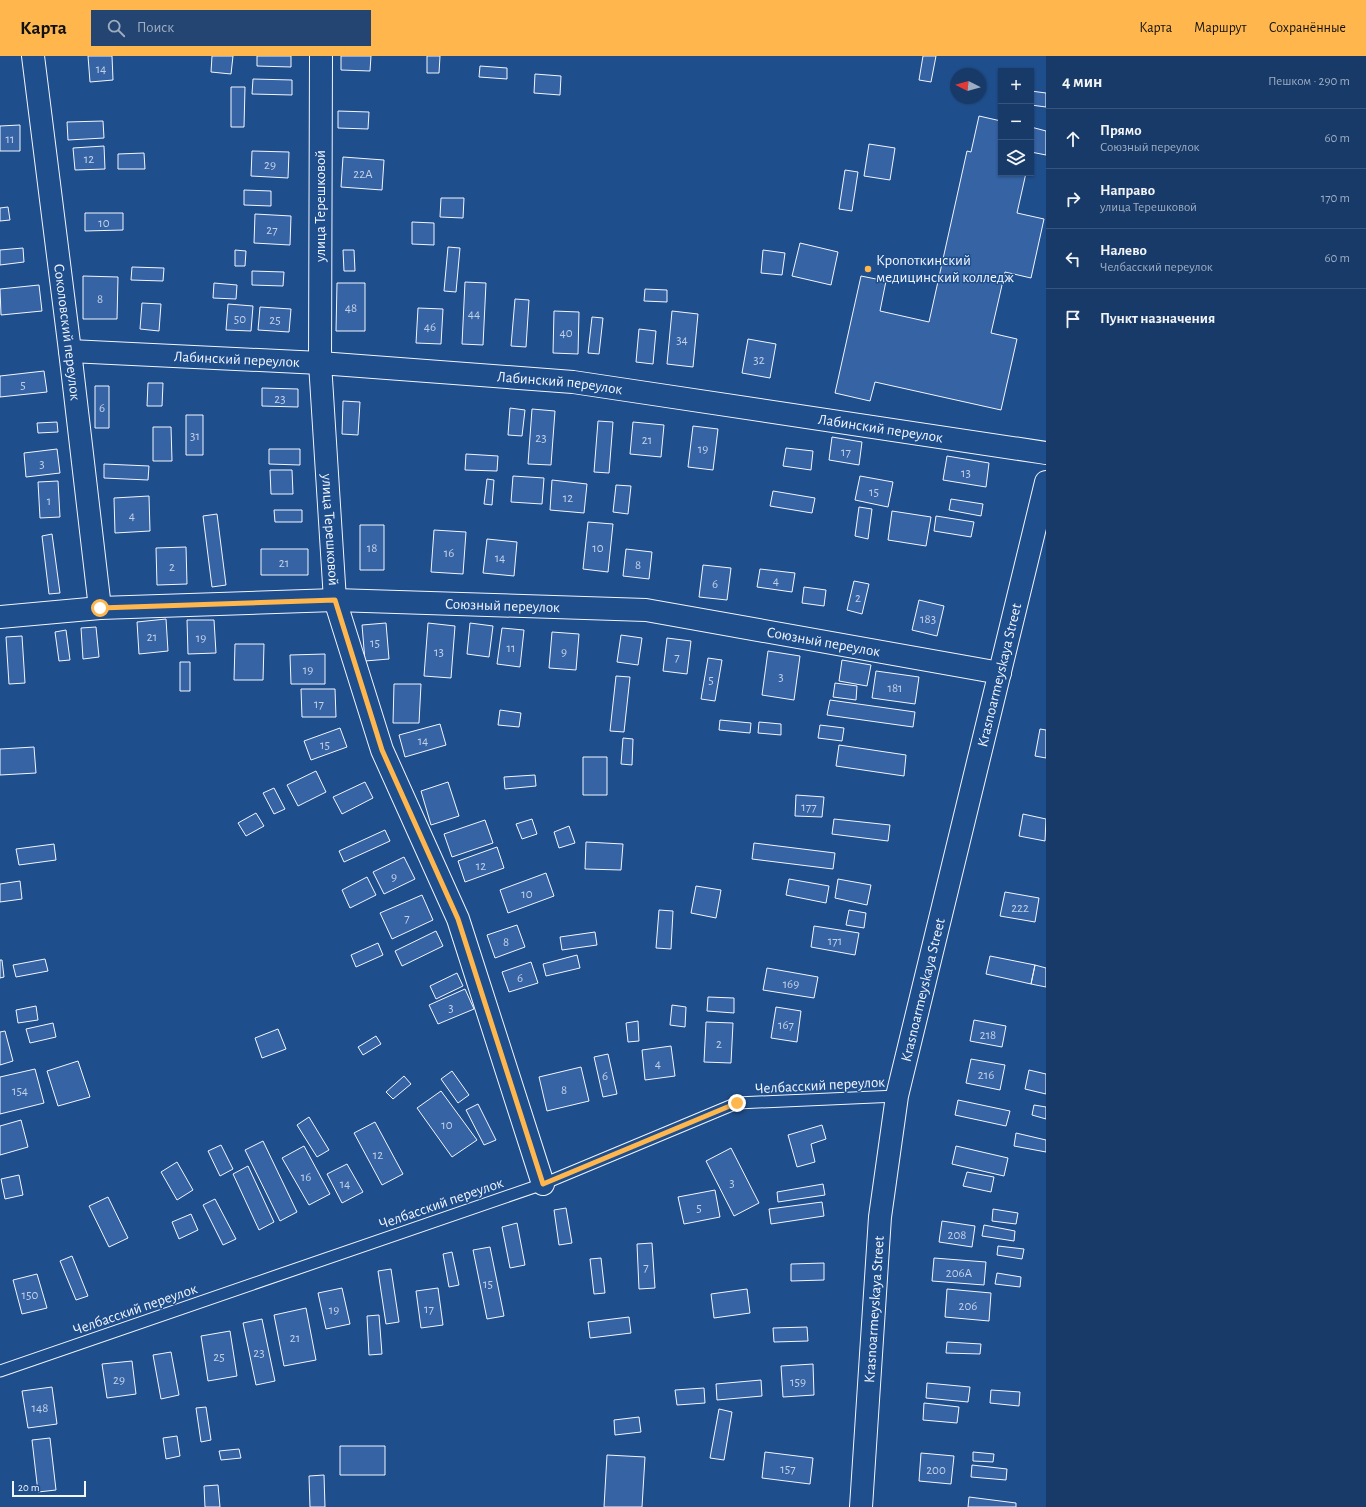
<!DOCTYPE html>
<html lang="ru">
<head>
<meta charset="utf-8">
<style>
  body { margin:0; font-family:"Alegreya Sans",sans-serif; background:#244571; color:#f1f3f6 }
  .controls { position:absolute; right:12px; top:12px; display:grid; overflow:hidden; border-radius:0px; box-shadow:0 1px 3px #0004 }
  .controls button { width:36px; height:36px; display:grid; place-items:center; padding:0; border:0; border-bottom:1px solid #36547d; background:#173a69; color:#f1f3f6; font:20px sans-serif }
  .compass { position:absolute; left:950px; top:12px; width:36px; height:36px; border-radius:50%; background:#173a69; box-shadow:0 1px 3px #0004; rotate:276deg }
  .scale { position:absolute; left:12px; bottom:10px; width:74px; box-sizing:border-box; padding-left:4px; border:2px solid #f2f6ff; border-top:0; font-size:11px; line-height:14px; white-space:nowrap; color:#f2f6ff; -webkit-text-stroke:3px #1f4e8c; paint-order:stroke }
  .stop { position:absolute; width:12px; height:12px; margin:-9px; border:3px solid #ffb74d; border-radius:50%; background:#fff }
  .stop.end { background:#ffb74d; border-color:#fff; box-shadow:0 1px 4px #0008 }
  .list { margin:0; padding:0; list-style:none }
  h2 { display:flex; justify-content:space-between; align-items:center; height:52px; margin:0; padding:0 16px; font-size:17px }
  h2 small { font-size:13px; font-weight:400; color:#9eadc0 }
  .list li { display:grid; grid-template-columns:26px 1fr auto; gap:12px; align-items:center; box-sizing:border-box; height:60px; padding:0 16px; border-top:1px solid #36547d }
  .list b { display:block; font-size:15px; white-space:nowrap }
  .list p { margin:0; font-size:13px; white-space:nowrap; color:#9eadc0 }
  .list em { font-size:13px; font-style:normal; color:#9eadc0 }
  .icon { flex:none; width:22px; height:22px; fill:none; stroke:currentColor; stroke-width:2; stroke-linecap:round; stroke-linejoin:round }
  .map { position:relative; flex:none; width:1046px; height:1451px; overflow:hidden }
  header { display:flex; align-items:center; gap:24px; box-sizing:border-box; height:56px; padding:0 20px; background:#ffb74d; color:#111 }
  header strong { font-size:19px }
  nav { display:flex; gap:22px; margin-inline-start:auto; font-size:14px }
  .search { width:280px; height:36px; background:#244571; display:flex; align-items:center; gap:10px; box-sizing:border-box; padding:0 14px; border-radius:0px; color:#9eadc0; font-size:15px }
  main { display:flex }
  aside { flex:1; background:#173a69 }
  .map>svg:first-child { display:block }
</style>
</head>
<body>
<header>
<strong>Карта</strong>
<div class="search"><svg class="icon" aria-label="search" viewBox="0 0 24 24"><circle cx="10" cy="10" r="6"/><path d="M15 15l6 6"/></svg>Поиск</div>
<nav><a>Карта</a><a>Маршрут</a><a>Сохранённые</a></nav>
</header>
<main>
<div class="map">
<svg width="1046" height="1451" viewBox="0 0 1046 1451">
  <rect width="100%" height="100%" fill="#1f4e8c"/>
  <path fill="#3563a3" stroke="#f2f6ff" d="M88 0H112L113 24 90 26Z
    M212 0H233L231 18 211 16Z
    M257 0H291V11L257 10Z
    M341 0H371L370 15 341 14Z
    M427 0H440L439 17H427Z
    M923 0H936L931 26 919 24Z
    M480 10 507 12V23L479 21Z
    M535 18 561 20 560 39 534 37Z
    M253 23 292 24V39L252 38Z
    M231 31H245L244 71H231Z
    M1031 35 1046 37V51L1031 49Z
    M338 55 369 56 368 73 338 72Z
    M979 60 1001 65V117H1026L1017 157 1044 163 1031 222 1005 216 991 277 1017 283 1001 354 875 326 870 345 835 337 861 220 886 225 880 255 929 266 967 95 971 96Z
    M103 65 104 82 68 84 67 66Z
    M20 69V95H0V70Z
    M1031 71 1046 75V99L1031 96Z
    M869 88 895 92 890 124 864 120Z
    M104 90 105 113 75 114 73 92Z
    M252 95 289 96 288 122 251 120Z
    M144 97 145 113H118V98Z
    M343 101 384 104 382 134 341 131Z
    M845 114 858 116 852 155 839 153Z
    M244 134 271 135V150L244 149Z
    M441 142H464L463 162 440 161Z
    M8 151 10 164 0 165V152Z
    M85 157H123V174L85 175Z
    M255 158 291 160 290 189 254 187Z
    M412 166 434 167V189L412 188Z
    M800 187 838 196 831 229 792 220Z
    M448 191 460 192 456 236 444 235Z
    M23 192 24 206 0 209V194Z
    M235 194 246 195 245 210H235Z
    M343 194H354L355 215H344Z
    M763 194 785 197 782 219 761 217Z
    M132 211 164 212 163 225 131 224Z
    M252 215 284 216 283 230 252 229Z
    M83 220 118 221 117 263H83Z
    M465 226 486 227 483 289 462 288Z
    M214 227 237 229 236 243 213 242Z
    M337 227H365V275H336Z
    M39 229 42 255 1 259 0 233Z
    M645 233 667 234V246L644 245Z
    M515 243 529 244 526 291 511 290Z
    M142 247 161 248 159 275 140 273Z
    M228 248 253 250 251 275 226 274Z
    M260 251 291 253 289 276 258 274Z
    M418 252 443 253 441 288 416 287Z
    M554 255 579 256 578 298 553 297Z
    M672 255 698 258 693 311 667 308Z
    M592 261 603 262 599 298 588 297Z
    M639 273 656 275 653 308 636 306Z
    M748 283 776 288 770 322 742 317Z
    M44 315 47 336 0 341V320Z
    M148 327H163L162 350H147Z
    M95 330H109V372H95Z
    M262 332 298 333V351L262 350Z
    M343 345 360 346 358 379 342 378Z
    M510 352 525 354 522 380 508 379Z
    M532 353 555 355 551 409 528 408Z
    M186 359H203V399H186Z
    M598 365 613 366 609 417 594 416Z
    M57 366 58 376 38 377 37 367Z
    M633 366 664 369 661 401 630 398Z
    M693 370 718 373 713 414 688 411Z
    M153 371H171L172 405H153Z
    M832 381 862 386 859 409 829 404Z
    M786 392 813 395 811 414 783 410Z
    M57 393 60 417 26 421 24 397Z
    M269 393H300V409L269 408Z
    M466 398 498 400 497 415 465 414Z
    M947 400 989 407 986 431 943 424Z
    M104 408 149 410 148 424 104 422Z
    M270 414H292L293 438H271Z
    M513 420 544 422 542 448 511 446Z
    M860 420 893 426 888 451 855 444Z
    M487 423 494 424 492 449 484 448Z
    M552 424 587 428 584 457 550 454Z
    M58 425 60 461 40 462 38 426Z
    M616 429 631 430 628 458 613 456Z
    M773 435 815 442 812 457 770 450Z
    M149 440 150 475 115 477 114 442Z
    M951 443 983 448 981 460 949 454Z
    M859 451 872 453 868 483 855 480Z
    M274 454H302V466H275Z
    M892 455 931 461 926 490 888 484Z
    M217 458 226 529 212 531 203 460Z
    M936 460 974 466 971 481 934 475Z
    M588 466 613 468 608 516 583 513Z
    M360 469H384V514H360Z
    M434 474 466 476 463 518 431 516Z
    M52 478 60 537 49 538 42 480Z
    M487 483 517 486 514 520 483 517Z
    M186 491 187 528 157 529 156 492Z
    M261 493H308V519H261Z
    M626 493 652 496 649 523 623 520Z
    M703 509 731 512 727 544 699 541Z
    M760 513 795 517 792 536 757 531Z
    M854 525 869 528 862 558 847 554Z
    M804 531 826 534 824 550 802 547Z
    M919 544 944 550 937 580 912 574Z
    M166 563 168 595 139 598 137 566Z
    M187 564H214L216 597 188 598Z
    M386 567 389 603 365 605 362 569Z
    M428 567 455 570 451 622 424 620Z
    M470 567 493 570 489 601 467 598Z
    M96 571 99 601 83 603 81 572Z
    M502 572 524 574 520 611 497 608Z
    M66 574 70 604 59 605 55 576Z
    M552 576 579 578 576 614 549 612Z
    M621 579 642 582 638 609 617 606Z
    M22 580 25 627 9 628 6 581Z
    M667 582 691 585 687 618 663 615Z
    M235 588H264L263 624H234Z
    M768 595 800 600 794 644 762 639Z
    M325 598V628H291L290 599Z
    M708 602 722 604 715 645 701 643Z
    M842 604 871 609 867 630 839 625Z
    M180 606H190V635H180Z
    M876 615 919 621 915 648 872 642Z
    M616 620 630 621 624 676 610 675Z
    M835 627 857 630 856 644 833 641Z
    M394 628H421L419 667H393Z
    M301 633H335L336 661H302Z
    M830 644 915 656 913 671 827 659Z
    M500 654 521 657 519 671 498 669Z
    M720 664 751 667 750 677 719 674Z
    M759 666 781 668V679L758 677Z
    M440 668 446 689 405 701 399 679Z
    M820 669 844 672 842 685 818 682Z
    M340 672 347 691 311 704 304 685Z
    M1040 673 1046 674V702L1035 700Z
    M623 682 633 683 632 709 621 708Z
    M839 689 906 699 904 720 836 710Z
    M34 691 36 717 0 719V693Z
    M583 701H607V739H583Z
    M316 715 326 736 298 750 287 729Z
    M535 719 536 730 505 733 504 721Z
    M365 726 373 742 342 758 333 741Z
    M448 726 459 760 431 769 421 735Z
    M274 732 285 753 274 758 263 737Z
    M796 739 824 741 822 761 795 760Z
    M256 757 264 770 246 780 238 767Z
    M1023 758 1046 763 1045 785 1019 780Z
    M532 763 537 778 522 783 516 768Z
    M834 763 890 769 888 785 832 778Z
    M485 764 493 787 452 801 444 778Z
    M569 770 575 787 559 792 554 776Z
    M385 774 390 785 344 806 339 795Z
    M586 786 623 788 621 814 585 813Z
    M754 787 835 797 833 813 752 803Z
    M54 788 56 804 19 809 16 793Z
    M497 791 504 812 465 826 458 805Z
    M404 801 415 823 384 838 373 816Z
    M546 817 554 840 508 857 500 834Z
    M367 821 376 839 350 852 342 834Z
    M789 823 829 830 826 847 786 839Z
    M838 823 871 829 867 849 835 842Z
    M20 825 22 843 0 846V828Z
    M696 830 721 834 716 862 691 857Z
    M1005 836 1039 842 1035 866 1000 860Z
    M422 839 433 864 392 883 380 857Z
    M659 854 673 855 671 893 656 892Z
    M849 854 866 857 864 872 846 869Z
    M517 869 525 891 495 902 487 879Z
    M814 870 859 877 855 899 811 891Z
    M436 875 443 890 402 910 395 895Z
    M595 876 597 889 562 894 560 881Z
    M378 887 383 899 356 911 351 899Z
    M577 899 580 912 546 920 543 908Z
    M990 900 1035 909 1031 928 986 918Z
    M45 903 48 915 16 921 13 909Z
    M0 904H2L4 921 0 922Z
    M531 906 538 927 509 936 502 916Z
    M1035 909 1046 912V931L1031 928Z
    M767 912 818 921 814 942 763 934Z
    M457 917 463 930 436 943 430 930Z
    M465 933 474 953 438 968 429 949Z
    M708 941 734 942V957L707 955Z
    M672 949 686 951 685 971 670 969Z
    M36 950 38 964 18 967 16 954Z
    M776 951 801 955 797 986 771 982Z
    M974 964 1006 970 1002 991 970 985Z
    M638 965 639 985 628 986 626 967Z
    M706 966 733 967 731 1007 704 1006Z
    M53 967 56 981 30 987 26 973Z
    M278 973 286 993 262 1002 255 982Z
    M5 975 13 1005 0 1009V976Z
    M376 980 381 988 363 999 358 991Z
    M671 990 675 1020 645 1024 642 994Z
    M608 998 617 1038 603 1041 594 1001Z
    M971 1003 1005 1009 1000 1034 966 1027Z
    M78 1005 90 1041 58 1050 47 1015Z
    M581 1011 589 1045 547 1055 539 1021Z
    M35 1013 44 1047 0 1058V1021Z
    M1029 1014 1046 1018V1038L1025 1033Z
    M452 1015 469 1039 458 1047 441 1023Z
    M404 1020 411 1028 393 1043 386 1036Z
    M441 1035 477 1084 452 1101 417 1052Z
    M958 1044 1010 1055 1006 1070 955 1059Z
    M478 1048 496 1084 484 1089 466 1054Z
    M1034 1049 1046 1051V1063L1032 1059Z
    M309 1061 329 1094 317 1101 297 1069Z
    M21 1064 28 1091 0 1099V1070Z
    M375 1066 403 1118 382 1129 354 1077Z
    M822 1069 826 1083 811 1088 815 1106 797 1111 788 1079Z
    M1016 1077 1046 1084V1096L1014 1090Z
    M263 1085 297 1156 280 1165 245 1094Z
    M221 1089 233 1113 220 1120 208 1095Z
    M304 1090 330 1138 309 1149 282 1102Z
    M956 1090 1008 1102 1004 1120 952 1108Z
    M731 1092 759 1147 734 1160 706 1105Z
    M177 1106 193 1134 177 1144 161 1116Z
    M347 1108 363 1136 342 1147 327 1118Z
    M248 1110 274 1166 259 1174 233 1118Z
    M967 1116 994 1121 991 1136 963 1130Z
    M19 1119 23 1139 5 1143 1 1123Z
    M823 1128 825 1139 778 1146 777 1136Z
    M715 1134 720 1161 684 1168 678 1141Z
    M108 1141 128 1182 109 1191 89 1150Z
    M215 1143 236 1183 223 1189 203 1149Z
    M822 1146 824 1160 771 1168 769 1153Z
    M566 1152 572 1187 559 1189 554 1154Z
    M993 1153 1018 1157 1016 1168 992 1165Z
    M191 1158 198 1174 179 1183 172 1166Z
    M942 1165 975 1170 972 1191 939 1186Z
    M517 1167 525 1209 510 1212 502 1171Z
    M984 1169 1015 1175 1014 1185 982 1180Z
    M652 1187 655 1232 639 1233 637 1188Z
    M998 1190 1024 1193 1022 1203 997 1199Z
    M490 1191 504 1260 487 1263 473 1194Z
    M452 1196 459 1229 449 1231 443 1198Z
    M72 1200 88 1240 76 1244 60 1205Z
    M601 1202 605 1237 594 1238 590 1203Z
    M934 1202 986 1206 984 1229 932 1225Z
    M824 1207V1224L791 1225V1208Z
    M391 1213 399 1266 386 1268 378 1215Z
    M997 1217 1021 1221 1020 1231 995 1228Z
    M37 1218 47 1252 22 1258 13 1224Z
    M342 1232 350 1268 326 1273 318 1237Z
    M438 1232 443 1269 421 1272 416 1235Z
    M747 1233 750 1257 714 1262 711 1238Z
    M947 1233 991 1237 989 1265 945 1261Z
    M306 1252 316 1304 284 1310 274 1259Z
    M379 1259 382 1298 369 1299 367 1260Z
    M629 1261 631 1277 590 1282 588 1266Z
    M262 1263 275 1325 256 1329 243 1267Z
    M807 1271 808 1285 774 1286 773 1272Z
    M230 1275 237 1320 208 1325 201 1280Z
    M947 1286 981 1288 980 1298 946 1297Z
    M171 1296 179 1339 161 1343 153 1299Z
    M132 1305 136 1338 107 1342 102 1308Z
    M813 1308 814 1339 783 1341 781 1310Z
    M761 1324 762 1340 717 1344 716 1328Z
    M927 1327 970 1331 968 1346 926 1342Z
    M52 1331 57 1368 28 1372 22 1335Z
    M704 1332 705 1347 677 1349 675 1334Z
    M991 1334 1020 1336 1019 1350 990 1347Z
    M924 1347 959 1351 957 1367 923 1364Z
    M206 1351 211 1384 201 1386 196 1352Z
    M719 1353 732 1356 724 1404 710 1402Z
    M639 1361 641 1376 615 1379 614 1364Z
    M177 1380 180 1400 166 1403 163 1382Z
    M50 1382 56 1434 38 1436 32 1384Z
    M340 1390H385V1419H340Z
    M239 1393 241 1402 221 1404 219 1395Z
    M765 1396 813 1402 810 1428 762 1422Z
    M973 1396 994 1398 993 1406 973 1405Z
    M921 1397 954 1400 951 1428 919 1425Z
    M607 1399 645 1401 642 1451H604Z
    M972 1409 1007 1413 1006 1424 971 1421Z
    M324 1419 325 1451H310L309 1420Z
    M218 1429 220 1451H205L204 1430Z
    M969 1441 1016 1447V1451H968Z"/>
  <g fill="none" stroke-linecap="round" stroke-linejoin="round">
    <defs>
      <path id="service" d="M0 1315 543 1128 737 1047 897 1040"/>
      <g id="minor">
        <path id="s1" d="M33 0 70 295 100 552"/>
        <path id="s2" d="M321 0 320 307 335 544 382 694 458 863 543 1128"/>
        <path id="s3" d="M70 295 320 307 573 326 1046 397"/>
        <path id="s4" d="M0 561 100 552 335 544 646 554 1000 617"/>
      </g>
      <g id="tertiary">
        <path id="s5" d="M861 1451 880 1161 897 1040 1046 426"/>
      </g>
    </defs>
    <use href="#service" stroke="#f2f6ff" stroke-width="13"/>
    <use href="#minor" stroke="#f2f6ff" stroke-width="24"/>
    <use href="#tertiary" stroke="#f2f6ff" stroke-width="24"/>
    <use href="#service" stroke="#1f4e8c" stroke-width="11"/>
    <use href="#minor" stroke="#1f4e8c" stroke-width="22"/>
    <use href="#tertiary" stroke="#1f4e8c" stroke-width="22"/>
  </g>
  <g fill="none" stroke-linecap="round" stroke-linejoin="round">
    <path stroke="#ffb74d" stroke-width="5" d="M100 552 335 544 382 694 458 863 543 1128 737 1047"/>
  </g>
  <circle fill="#ffb74d" stroke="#1f4e8c" stroke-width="1.5" cx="868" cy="213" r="4"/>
  <g text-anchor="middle" stroke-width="3" stroke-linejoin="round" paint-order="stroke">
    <g font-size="13" fill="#c3d1e8">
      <text x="101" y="17">14</text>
      <text x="10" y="87">11</text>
      <text x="89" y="107">12</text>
      <text x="270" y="113">29</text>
      <text x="363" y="122">22А</text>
      <text x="104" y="171">10</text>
      <text x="272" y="178">27</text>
      <text x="100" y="247">8</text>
      <text x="351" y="256">48</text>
      <text x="474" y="262">44</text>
      <text x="240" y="267">50</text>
      <text x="275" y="268">25</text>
      <text x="430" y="275">46</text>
      <text x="566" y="281">40</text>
      <text x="682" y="288">34</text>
      <text x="759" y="308">32</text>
      <text x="23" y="333">5</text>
      <text x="280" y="347">23</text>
      <text x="102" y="356">6</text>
      <text x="195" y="384">31</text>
      <text x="541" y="386">23</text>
      <text x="647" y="388">21</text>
      <text x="703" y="397">19</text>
      <text x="846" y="400">17</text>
      <text x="42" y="412">3</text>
      <text x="966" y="421">13</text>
      <text x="874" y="440">15</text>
      <text x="568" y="446">12</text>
      <text x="49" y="449">1</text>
      <text x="132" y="464">4</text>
      <text x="372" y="496">18</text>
      <text x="598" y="496">10</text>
      <text x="449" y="501">16</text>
      <text x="500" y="506">14</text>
      <text x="284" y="511">21</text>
      <text x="638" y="513">8</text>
      <text x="172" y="515">2</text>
      <text x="776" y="529">4</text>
      <text x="715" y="532">6</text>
      <text x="858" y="546">2</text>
      <text x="928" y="567">183</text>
      <text x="152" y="585">21</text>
      <text x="201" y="586">19</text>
      <text x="375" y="591">15</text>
      <text x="511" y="596">11</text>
      <text x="439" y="600">13</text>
      <text x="564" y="600">9</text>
      <text x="677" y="605">7</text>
      <text x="308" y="618">19</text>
      <text x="781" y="625">3</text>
      <text x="711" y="628">5</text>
      <text x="895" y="636">181</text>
      <text x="319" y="652">17</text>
      <text x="423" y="689">14</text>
      <text x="325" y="693">15</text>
      <text x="809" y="755">177</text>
      <text x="481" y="814">12</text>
      <text x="394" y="825">9</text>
      <text x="527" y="842">10</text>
      <text x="1020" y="856">222</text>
      <text x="407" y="866">7</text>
      <text x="835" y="889">171</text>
      <text x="506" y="890">8</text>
      <text x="520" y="926">6</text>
      <text x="791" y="932">169</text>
      <text x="451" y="956">3</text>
      <text x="786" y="973">167</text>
      <text x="988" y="983">218</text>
      <text x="719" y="992">2</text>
      <text x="658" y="1012">4</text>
      <text x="986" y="1023">216</text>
      <text x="605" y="1024">6</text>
      <text x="564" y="1038">8</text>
      <text x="20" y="1039">154</text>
      <text x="447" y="1073">10</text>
      <text x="378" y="1103">12</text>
      <text x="306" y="1125">16</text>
      <text x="732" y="1131">3</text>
      <text x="345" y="1132">14</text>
      <text x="699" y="1156">5</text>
      <text x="957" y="1183">208</text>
      <text x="646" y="1215">7</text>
      <text x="959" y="1221">206А</text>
      <text x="488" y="1232">15</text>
      <text x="30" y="1243">150</text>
      <text x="968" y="1254">206</text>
      <text x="429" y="1257">17</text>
      <text x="334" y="1258">19</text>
      <text x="295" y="1286">21</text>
      <text x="259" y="1301">23</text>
      <text x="219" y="1305">25</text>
      <text x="119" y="1328">29</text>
      <text x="798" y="1330">159</text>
      <text x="40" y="1356">148</text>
      <text x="788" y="1417">157</text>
      <text x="936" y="1418">200</text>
    </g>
    <g font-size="15" fill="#f2f6ff" stroke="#1f4e8c">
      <text transform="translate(320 150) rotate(-90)" y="5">улица Терешковой</text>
      <text dy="5" stroke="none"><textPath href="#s1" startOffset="278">Соколовский переулок</textPath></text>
      <text dy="5" stroke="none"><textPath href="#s3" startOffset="167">Лабинский переулок</textPath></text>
      <text dy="5" stroke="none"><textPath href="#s3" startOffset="491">Лабинский переулок</textPath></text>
      <text dy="5" stroke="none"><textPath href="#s3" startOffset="815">Лабинский переулок</textPath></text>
      <text dy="5" stroke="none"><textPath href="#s2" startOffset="474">улица Терешковой</textPath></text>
      <text dy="5" stroke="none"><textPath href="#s4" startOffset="503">Союзный переулок</textPath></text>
      <text dy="5" stroke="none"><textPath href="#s4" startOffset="827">Союзный переулок</textPath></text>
      <text dy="5" stroke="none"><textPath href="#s5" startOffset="846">Krasnoarmeyskaya Street</textPath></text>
      <text dy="5" stroke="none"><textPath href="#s5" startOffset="522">Krasnoarmeyskaya Street</textPath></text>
      <text transform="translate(820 1029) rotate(-3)" y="5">Челбасский переулок</text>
      <text transform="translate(441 1147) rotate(-19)" y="5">Челбасский переулок</text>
      <text transform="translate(135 1253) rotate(-19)" y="5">Челбасский переулок</text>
      <text dy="5" stroke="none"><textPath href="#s5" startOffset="198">Krasnoarmeyskaya Street</textPath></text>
    </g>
    <g font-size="15" fill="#f2f6ff" stroke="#1f4e8c" text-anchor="start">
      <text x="876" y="209">Кропоткинский<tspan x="876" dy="17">медицинский колледж</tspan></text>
    </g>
  </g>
</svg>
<div class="controls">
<button>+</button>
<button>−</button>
<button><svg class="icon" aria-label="layers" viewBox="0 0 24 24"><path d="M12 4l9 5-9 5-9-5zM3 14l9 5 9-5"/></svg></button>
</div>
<svg class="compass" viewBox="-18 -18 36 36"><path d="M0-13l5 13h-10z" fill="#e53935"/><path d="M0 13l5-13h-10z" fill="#9eadc0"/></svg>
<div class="scale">20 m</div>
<div class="stop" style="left:100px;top:552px"></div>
<div class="stop end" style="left:737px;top:1047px"></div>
</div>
<aside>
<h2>4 мин<small>Пешком · 290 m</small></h2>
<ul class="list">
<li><svg class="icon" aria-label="ahead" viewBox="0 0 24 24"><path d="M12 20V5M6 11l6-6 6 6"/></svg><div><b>Прямо</b><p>Союзный переулок</p></div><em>60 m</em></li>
<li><svg class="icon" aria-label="right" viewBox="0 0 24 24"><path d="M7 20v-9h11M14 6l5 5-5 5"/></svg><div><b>Направо</b><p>улица Терешковой</p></div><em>170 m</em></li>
<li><svg class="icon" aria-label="left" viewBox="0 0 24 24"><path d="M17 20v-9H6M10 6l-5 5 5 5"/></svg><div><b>Налево</b><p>Челбасский переулок</p></div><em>60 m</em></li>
<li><svg class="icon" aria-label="arrive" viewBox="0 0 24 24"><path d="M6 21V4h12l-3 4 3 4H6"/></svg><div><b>Пункт назначения</b></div></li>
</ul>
</aside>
</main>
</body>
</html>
